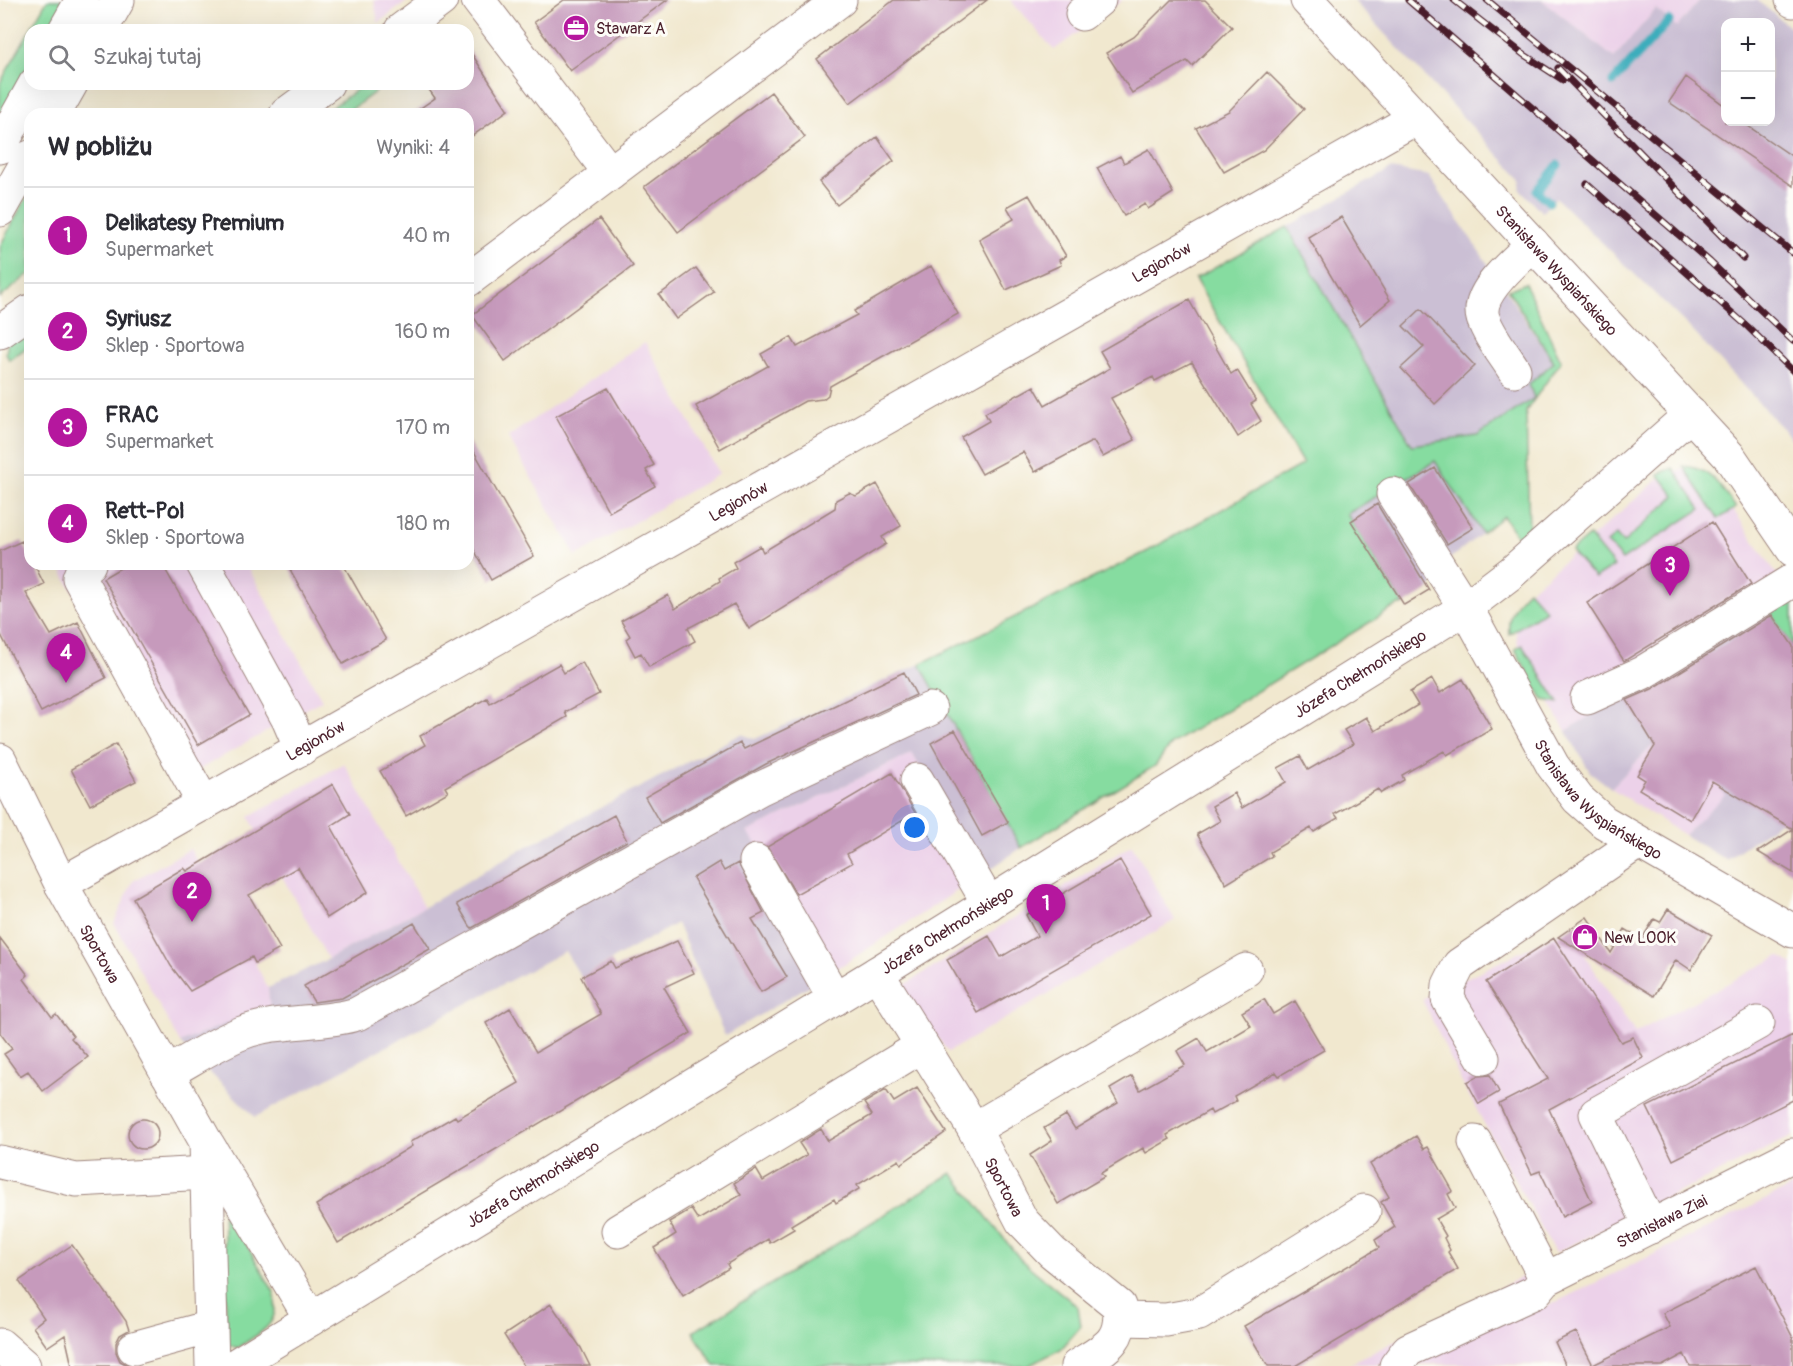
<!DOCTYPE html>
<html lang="pl">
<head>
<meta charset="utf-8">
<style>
  body { margin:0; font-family:Pangolin,sans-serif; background:#f7f7f7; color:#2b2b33 }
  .controls { position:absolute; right:18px; top:18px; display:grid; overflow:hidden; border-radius:12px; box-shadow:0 6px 24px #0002 }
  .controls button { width:54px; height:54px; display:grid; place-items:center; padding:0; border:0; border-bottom:2px solid #e1e1e2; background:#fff; color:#2b2b33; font:30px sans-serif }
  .you { position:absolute; left:915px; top:828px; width:21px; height:21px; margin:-15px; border:4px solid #fff; border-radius:50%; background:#1a73e8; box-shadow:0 0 0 9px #1a73e833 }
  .badge { display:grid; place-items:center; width:39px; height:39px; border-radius:50%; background:#b5179e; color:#fff; font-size:20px; font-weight:700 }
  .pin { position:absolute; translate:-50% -50px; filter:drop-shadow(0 2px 3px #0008) }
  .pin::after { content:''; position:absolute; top:32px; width:21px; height:18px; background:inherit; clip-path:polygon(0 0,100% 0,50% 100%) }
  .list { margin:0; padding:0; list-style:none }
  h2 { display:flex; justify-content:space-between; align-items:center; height:78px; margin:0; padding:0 24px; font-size:26px }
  h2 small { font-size:20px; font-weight:400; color:#7c7c81 }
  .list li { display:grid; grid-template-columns:39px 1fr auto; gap:18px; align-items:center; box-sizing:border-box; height:96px; padding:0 24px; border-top:2px solid #e1e1e2 }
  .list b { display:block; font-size:22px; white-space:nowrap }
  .list p { margin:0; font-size:20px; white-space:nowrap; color:#7c7c81 }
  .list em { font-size:20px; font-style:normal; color:#7c7c81 }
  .icon { flex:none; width:33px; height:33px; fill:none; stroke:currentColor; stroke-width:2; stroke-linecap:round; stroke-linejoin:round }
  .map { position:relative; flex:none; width:1793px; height:1366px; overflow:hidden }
  .search { position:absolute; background:#fff; box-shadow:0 6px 24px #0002; left:24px; top:24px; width:450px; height:66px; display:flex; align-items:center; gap:15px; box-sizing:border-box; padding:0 21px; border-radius:18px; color:#7c7c81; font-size:22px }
  .panel { position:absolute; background:#fff; box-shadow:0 6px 24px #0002; left:24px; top:108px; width:450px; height:462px; border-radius:18px }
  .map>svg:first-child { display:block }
</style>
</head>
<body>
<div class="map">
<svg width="1793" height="1366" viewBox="0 0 1793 1366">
  <rect width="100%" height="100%" fill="#fdfcf7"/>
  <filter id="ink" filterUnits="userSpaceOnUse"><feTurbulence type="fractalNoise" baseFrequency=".0167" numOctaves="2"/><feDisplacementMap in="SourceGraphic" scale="12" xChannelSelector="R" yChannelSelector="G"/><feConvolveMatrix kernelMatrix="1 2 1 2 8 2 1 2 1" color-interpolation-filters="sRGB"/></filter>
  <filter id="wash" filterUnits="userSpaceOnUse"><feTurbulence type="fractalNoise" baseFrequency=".008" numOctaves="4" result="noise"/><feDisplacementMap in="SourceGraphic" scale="24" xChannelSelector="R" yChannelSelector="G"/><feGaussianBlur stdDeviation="1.35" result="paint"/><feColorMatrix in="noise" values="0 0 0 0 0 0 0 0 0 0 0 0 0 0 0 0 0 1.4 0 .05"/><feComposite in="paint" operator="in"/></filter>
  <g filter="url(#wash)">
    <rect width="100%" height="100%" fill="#f1e8cf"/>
    <path fill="#ecd1e9" d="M374 0H409L378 23Z
      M1010 0H1123L1054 50Z
      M1542 0H1700L1677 27 1656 9 1614 58Z
      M645 342 719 474 576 556 508 437Z
      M1689 467 1713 480 1789 592 1566 731 1519 651 1514 620 1527 593 1662 476Z
      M58 564H246L322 700 179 781Z
      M1652 746 1719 785 1726 795 1684 835 1611 788Z
      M912 753 983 874 835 970 747 832Z
      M344 763 424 907 328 959 249 817Z
      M1132 845 1175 920 948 1052 901 987Z
      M190 849 255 963 268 988 270 1011 244 1016 180 1043 114 923 133 881Z
      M1568 929 1635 1033 1779 956 1793 964V1136L1555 1253 1461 1081 1422 999Z
      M1793 1186V1366L1350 1364 1526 1275 1544 1308Z"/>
    <path fill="#cbbfd4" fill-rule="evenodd" d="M1353 0H1542L1614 58 1656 9 1677 27 1700 0H1757L1793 30V440L1688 326 1556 198 1542 212 1520 189 1522 180ZM1726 22H1770V122H1726Z
      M1391 169 1429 176 1554 363 1529 384 1534 398 1477 437 1411 445 1287 227Z
      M1435 460 1482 533 1448 560 1429 590 1404 605 1347 514Z
      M1765 606 1784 632 1793 812 1726 860 1684 835 1725 795 1719 785 1652 746 1611 788 1590 772 1566 731Z
      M920 664 1021 848 983 874 912 753 747 832 761 850 835 970 725 1036 677 923 581 977 565 951 255 1117 180 1043 244 1016 270 1011 268 988 328 959 424 907 511 855 741 734 755 739Z"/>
    <path fill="#86dca0" stroke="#687e66" stroke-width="1.5" d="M47 0H65L48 30H30V63L0 117V83Z
      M364 84 373 87 386 84 345 114H323Z
      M30 191V273L0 298V246Z
      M1287 227 1412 445 1477 436 1534 398 1529 384 1554 362 1508 290 1525 283 1561 361 1526 411 1529 530 1519 539 1503 516 1482 533 1435 461 1347 514 1404 605H1398L1171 744 1155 766 1021 848 920 664 1146 552 1303 464 1195 279Z
      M30 324V345L9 360 6 353 8 341Z
      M1683 466C1710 467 1721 487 1736 508L1718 519Z
      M1673 468 1701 509 1622 560 1607 543 1616 535 1623 543 1675 496 1658 474Z
      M1589 536 1614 566 1595 578 1571 551Z
      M1528 590 1546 610 1509 634C1507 617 1515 602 1528 590Z
      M1793 593V647L1764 604Z
      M1522 645 1559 703 1543 700 1515 649Z
      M952 1173 1021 1260 1078 1307 1081 1326 1061 1349 1028 1366H715L693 1332Z
      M223 1204 274 1292C281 1326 262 1331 237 1348L227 1344Z"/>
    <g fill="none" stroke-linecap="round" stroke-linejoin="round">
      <path stroke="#3eadbc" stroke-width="9" d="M1613 82 1669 21
        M1549 202 1537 191 1558 165"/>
    </g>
    <g id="blocks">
      <path fill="#c69abc" d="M564 0H667L570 71 534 22Z
        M894 0H987L850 103 817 59Z
        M1171 0H1205L1232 27 1192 66 1187 61 1132 93 1106 53 1134 37Z
        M468 48 508 110 468 139V114H412L435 98 425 84H468Z
        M1267 72 1304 109 1264 150 1224 172 1196 128 1229 111Z
        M1686 77 1725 106V122H1742L1793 157V186L1669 102Z
        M771 92 805 137 678 232 644 187Z
        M877 137 894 161 837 205 819 182Z
        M1149 149 1173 193 1148 209 1145 204 1124 216 1097 168 1120 156 1124 163Z
        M1029 195 1066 256 1059 260 1061 265 1006 290 979 239 1014 219 1007 207Z
        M1341 217 1390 300 1360 325 1308 237Z
        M599 219 633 266 505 361 472 315Z
        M931 266 958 314 830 386 828 395 823 399 805 401 720 449 696 406 768 366 761 354 791 337 797 347 857 315 854 311Z
        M696 268 714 292 676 319 659 295Z
        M1189 300 1231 374 1237 370 1256 401 1251 404 1261 421 1238 437 1192 362 1155 381 1153 377 1111 398 1135 440 1103 457 1093 441 1035 472 1023 452 982 474 961 437 989 421 985 413 1034 386 1045 405 1110 368 1100 351Z
        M1421 309 1475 366 1435 404 1401 368 1424 347 1403 326Z
        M608 388 654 465 646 470 655 486 609 512 556 416Z
        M468 441 534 556 491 580 468 539Z
        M1435 468 1473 528 1447 544 1409 484Z
        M877 484 901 526 882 537 886 544 749 629 734 604 688 628 695 641 649 667 641 653 635 656 626 639 630 636 621 621 668 595 675 609 720 581 719 578 736 568 733 562 760 546 763 552 835 508 836 500 849 493 856 496Z
        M1377 504 1429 590 1404 605 1351 521Z
        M1712 522 1751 584 1624 661 1587 603Z
        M22 541 30 556V564H34L44 584 26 593 51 635 78 622 106 678 41 712 0 633V551Z
        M127 564H162L249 715 198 745 103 578Z
        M287 564H343L386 640 343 664Z
        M1772 615 1793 646V829L1712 781 1690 820 1639 789 1645 780 1637 775 1655 746 1627 700 1652 689Z
        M582 662 599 694 565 712 567 717 445 787 448 792 406 816 380 771 425 745 420 736 487 698 490 703 559 664 564 673Z
        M904 672 916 695 766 764 660 823 645 797 740 743 744 749Z
        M1432 679 1440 693 1463 679 1492 729 1447 755 1444 751 1402 775 1404 780 1381 793 1378 789 1335 814 1338 818 1314 832 1311 828 1270 852 1272 856 1226 884 1197 834 1220 821 1212 806 1234 793 1242 808 1286 782 1278 768 1300 756 1308 770 1353 744 1344 730 1366 717 1375 731 1418 705 1410 692Z
        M955 730 1008 822 982 836 931 743Z
        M116 744 136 781 90 805 71 769Z
        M892 773 915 813 847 854 852 863 796 894 767 847Z
        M333 784 350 814 331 826 368 892 327 918 298 867 249 895 280 949 255 963 252 957 190 991 171 966 133 898 184 868 187 871Z
        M614 815 627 841 472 928 470 926 457 904Z
        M1793 829V873L1758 852Z
        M1120 860 1151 914 978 1013 947 960 989 936 1001 957 1037 936 1026 915Z
        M719 862 724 871 738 863 764 913 752 919 787 977 761 992 693 878Z
        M1668 909 1712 935 1691 970 1676 960 1654 996 1558 937 1587 917 1611 953 1625 929 1642 939 1654 919 1660 922Z
        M414 923 430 949 342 998 314 1002 304 986Z
        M0 938 28 975 24 979 52 1017 56 1014 73 1036 71 1038 88 1057 43 1091 28 1071 20 1076 4 1054 12 1049 0 1033Z
        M1554 938 1621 1042 1633 1037 1643 1058 1549 1109 1592 1202 1562 1217 1540 1171 1532 1174 1499 1104 1548 1079 1486 982Z
        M677 941 694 973 664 987 691 1033 338 1243 316 1205 412 1146 410 1142 455 1116 457 1119 519 1083 486 1023 510 1008 536 1052 601 1014 581 977 611 961 615 968Z
        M1264 999 1273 1014 1295 1001 1324 1050 1279 1076 1276 1072 1234 1096 1236 1101 1212 1114 1210 1110 1167 1135 1170 1139 1146 1153 1143 1148 1101 1173 1104 1177 1058 1204 1030 1155 1052 1141 1044 1128 1066 1115 1075 1129 1118 1103 1110 1089 1132 1076 1140 1090 1185 1065 1177 1051 1199 1038 1207 1052 1251 1026 1242 1012Z
        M1793 1035V1100L1673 1160 1647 1107Z
        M1490 1075 1499 1092 1479 1104 1467 1082 1478 1076Z
        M917 1088 946 1132 901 1164 899 1160 857 1185 859 1189 836 1203 834 1199 791 1225 794 1229 770 1243 768 1239 727 1264 729 1268 683 1296 654 1248 676 1234 669 1222 691 1209 698 1220 741 1195 734 1183 756 1169 763 1181 807 1155 799 1143 821 1129 828 1141 872 1115 864 1103 886 1090 894 1102Z
        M128 1134a15 15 0 1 1 30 0a15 15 0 1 1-30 0Z
        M1416 1136 1424 1149 1428 1147 1453 1191 1448 1194 1455 1208 1436 1219 1446 1236 1444 1238 1450 1250 1448 1252 1458 1269 1295 1366H1268L1244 1326 1379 1248 1375 1240 1395 1227 1381 1202 1389 1197 1370 1164Z
        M72 1245 126 1321 129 1330 120 1335 116 1343V1352L120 1361 129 1366H72L65 1335 47 1347 33 1327 44 1318 19 1281Z
        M1756 1266 1793 1338V1366H1690L1684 1354 1662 1366H1566L1555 1342 1576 1332 1593 1365 1670 1327 1663 1313Z
        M551 1304 581 1348 590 1366H524L504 1335Z"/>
    </g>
  </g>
  <g filter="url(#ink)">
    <use href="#blocks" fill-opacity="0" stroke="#9e847d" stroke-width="1.5"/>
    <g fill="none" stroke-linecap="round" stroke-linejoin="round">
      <defs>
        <g id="minor">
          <path d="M478 0 610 173"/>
          <path id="s1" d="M1307 0 1729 456 1793 550"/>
          <path d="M1792 0 1793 1"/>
          <path d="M1082 14 1099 0"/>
          <path d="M401 30 441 0"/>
          <path d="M286 114 327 84"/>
          <path d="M468 280 840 0"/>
          <path d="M0 332 30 311"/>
          <path d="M1514 370C1504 354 1489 336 1483 318 1475 292 1517 260 1533 244"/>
          <path id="s2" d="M1393 494 1474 622 1553 766 1578 799 1604 822 1793 931"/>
          <path d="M89 564 83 568 79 578 204 804"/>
          <path d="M203 564 288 719 301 749"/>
          <path d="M1587 698 1642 673 1793 580"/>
          <path id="s3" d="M0 760 61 884 206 1142 212 1366"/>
          <path d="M917 780 989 904"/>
          <path d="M756 861 835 999"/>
          <path id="s4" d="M61 884 1416 118"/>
          <path id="s5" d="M877 973 974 1129 1022 1221 1052 1252 1119 1306C1124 1342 1104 1349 1077 1366"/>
          <path d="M1483 1058 1448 999 1449 985 1459 965 1638 842"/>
          <path d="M167 1073C191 1060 216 1043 242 1033 278 1019 320 1025 357 1014L759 789 930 709"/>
          <path d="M974 1129 1246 970"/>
          <path d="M1475 1142 1546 1279"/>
          <path d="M208 1145 311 1319"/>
          <path d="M0 1162 76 1180 207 1173"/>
          <path d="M1651 1227 1596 1114 1758 1023"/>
          <path d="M618 1231 922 1046"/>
          <path d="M1121 1319 1166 1320 1199 1314 1364 1211"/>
          <path d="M0 1345 24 1366"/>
          <path d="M134 1348 211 1327"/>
          <path id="s6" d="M234 1366 877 973 1465 608 1511 573 1691 414"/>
          <path id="s7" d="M1396 1366 1408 1350 1535 1292 1546 1279 1793 1155"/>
        </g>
        <path id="major" d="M65 30 82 0
          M101 30 118 0
          M54 114 71 84
          M0 147 35 84
          M0 210 30 157"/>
      </defs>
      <use href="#minor" stroke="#9e847d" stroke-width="35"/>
      <use href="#major" stroke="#9e847d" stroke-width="35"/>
      <use href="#minor" stroke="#fff" stroke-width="33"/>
      <use href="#major" stroke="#fff" stroke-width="33"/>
      <defs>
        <path id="rail" d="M1408 0 1710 262 1793 341
          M1454 0 1523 54 1563 80
          M1487 0 1793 253
          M1558 68 1743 258
          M1587 184 1748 327 1793 371"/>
      </defs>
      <use href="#rail" stroke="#4a1f2b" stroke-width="7"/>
      <use href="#rail" stroke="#fdfcf7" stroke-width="4.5" stroke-dasharray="14" stroke-linecap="butt"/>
    </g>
  </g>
  <defs>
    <symbol id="office-disc" viewBox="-11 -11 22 22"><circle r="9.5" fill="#b5179e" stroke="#fdfcf7"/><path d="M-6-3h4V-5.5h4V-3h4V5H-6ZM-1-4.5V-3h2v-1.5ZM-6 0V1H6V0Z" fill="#fff"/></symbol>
    <symbol id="shop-disc" viewBox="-11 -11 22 22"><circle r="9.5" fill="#b5179e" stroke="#fdfcf7"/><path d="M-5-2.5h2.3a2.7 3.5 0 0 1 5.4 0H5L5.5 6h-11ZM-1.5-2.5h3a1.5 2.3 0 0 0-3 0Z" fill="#fff"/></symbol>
  </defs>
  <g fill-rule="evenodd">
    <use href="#office-disc" x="561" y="13" width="30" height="30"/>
    <use href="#shop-disc" x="1570" y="922" width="30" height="30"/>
  </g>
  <g text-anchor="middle" stroke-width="6" stroke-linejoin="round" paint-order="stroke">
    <g font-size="16" fill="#4a1f2b" stroke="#fdfcf7" text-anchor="start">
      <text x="596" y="34">Stawarz A</text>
      <text x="1604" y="943">New LOOK</text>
    </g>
    <g font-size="16" fill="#4a1f2b" stroke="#fdfcf7">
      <text dy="6" stroke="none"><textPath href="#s4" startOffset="1264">Legionów</textPath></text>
      <text dy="6" stroke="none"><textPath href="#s1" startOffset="368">Stanisława Wyspiańskiego</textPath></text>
      <text dy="6" stroke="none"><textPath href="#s4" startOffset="778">Legionów</textPath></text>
      <text dy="6" stroke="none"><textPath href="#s6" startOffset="1322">Józefa Chełmońskiego</textPath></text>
      <text dy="6" stroke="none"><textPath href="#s4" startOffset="292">Legionów</textPath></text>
      <text dy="6" stroke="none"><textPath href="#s2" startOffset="372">Stanisława Wyspiańskiego</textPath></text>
      <text dy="6" stroke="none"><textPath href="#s6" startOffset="836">Józefa Chełmońskiego</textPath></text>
      <text dy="6" stroke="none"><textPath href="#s3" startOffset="218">Sportowa</textPath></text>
      <text dy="6" stroke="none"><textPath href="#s6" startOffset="350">Józefa Chełmońskiego</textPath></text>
      <text dy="6" stroke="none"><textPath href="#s5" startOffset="249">Sportowa</textPath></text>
      <text dy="6" stroke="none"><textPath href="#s7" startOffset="306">Stanisława Ziai</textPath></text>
    </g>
  </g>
</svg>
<div class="controls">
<button>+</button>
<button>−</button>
</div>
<div class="you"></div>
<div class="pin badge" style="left:1046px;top:934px">1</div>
<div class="pin badge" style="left:192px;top:922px">2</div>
<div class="pin badge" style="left:1670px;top:596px">3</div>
<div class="pin badge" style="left:66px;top:683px">4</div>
<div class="search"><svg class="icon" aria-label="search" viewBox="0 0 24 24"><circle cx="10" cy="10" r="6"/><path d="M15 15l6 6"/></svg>Szukaj tutaj</div>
<section class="panel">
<h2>W pobliżu<small>Wyniki: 4</small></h2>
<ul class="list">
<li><span class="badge">1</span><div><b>Delikatesy Premium</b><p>Supermarket</p></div><em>40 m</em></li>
<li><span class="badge">2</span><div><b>Syriusz</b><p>Sklep · Sportowa</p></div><em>160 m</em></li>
<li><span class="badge">3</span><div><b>FRAC</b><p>Supermarket</p></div><em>170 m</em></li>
<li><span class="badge">4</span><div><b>Rett-Pol</b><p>Sklep · Sportowa</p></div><em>180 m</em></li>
</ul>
</section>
</div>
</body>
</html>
